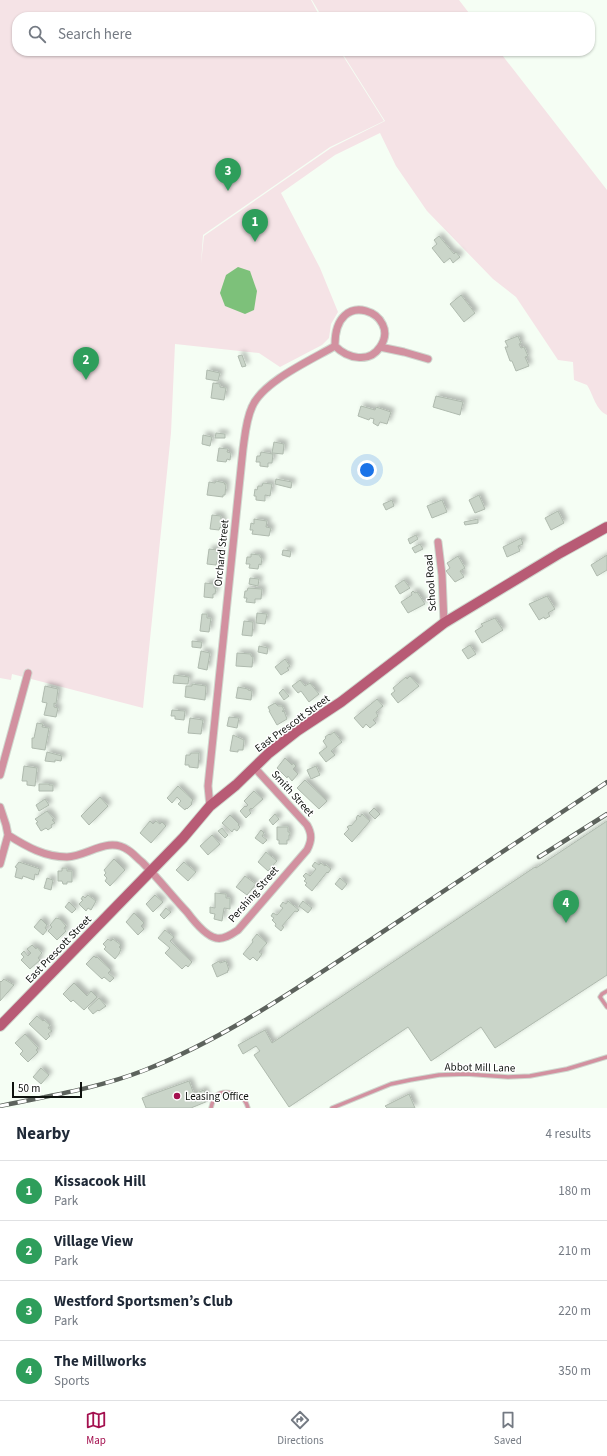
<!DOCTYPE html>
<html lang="en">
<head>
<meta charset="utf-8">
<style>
  body { margin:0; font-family:"Source Sans 3",sans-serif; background:#f6f6f7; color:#1f2937 }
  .scale { position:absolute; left:12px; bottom:10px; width:70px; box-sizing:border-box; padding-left:4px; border:2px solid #0e120e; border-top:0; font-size:11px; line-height:14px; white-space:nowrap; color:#0e120e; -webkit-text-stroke:3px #fff; paint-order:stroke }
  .you { position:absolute; left:367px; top:470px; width:14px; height:14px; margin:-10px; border:3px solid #fff; border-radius:50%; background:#1a73e8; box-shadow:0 0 0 6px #1a73e833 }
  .badge { display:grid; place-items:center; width:26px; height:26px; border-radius:50%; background:#a4104f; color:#fff; font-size:13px; font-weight:700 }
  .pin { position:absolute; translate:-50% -33px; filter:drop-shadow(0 1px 2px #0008) }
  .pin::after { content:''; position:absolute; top:21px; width:14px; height:12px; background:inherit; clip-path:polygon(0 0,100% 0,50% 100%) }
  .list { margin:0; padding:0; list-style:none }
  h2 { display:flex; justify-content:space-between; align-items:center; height:52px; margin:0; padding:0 16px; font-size:17px }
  h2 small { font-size:13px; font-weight:400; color:#747a83 }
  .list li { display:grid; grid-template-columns:26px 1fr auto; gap:12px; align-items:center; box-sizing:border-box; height:60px; padding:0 16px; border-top:1px solid #e0e1e3 }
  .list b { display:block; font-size:15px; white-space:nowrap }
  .list p { margin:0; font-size:13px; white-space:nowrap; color:#747a83 }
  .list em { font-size:13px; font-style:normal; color:#747a83 }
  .icon { flex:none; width:22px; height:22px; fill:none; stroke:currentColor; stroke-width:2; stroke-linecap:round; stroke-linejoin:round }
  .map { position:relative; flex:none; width:607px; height:1108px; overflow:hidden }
  .search { position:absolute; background:#fff; box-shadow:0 1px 3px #0004; left:12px; right:12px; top:12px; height:44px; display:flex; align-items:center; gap:10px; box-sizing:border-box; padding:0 14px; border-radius:16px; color:#747a83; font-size:15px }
  .sheet { height:292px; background:#fff }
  nav { display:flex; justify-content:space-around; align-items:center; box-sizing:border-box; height:56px; border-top:1px solid #e0e1e3; background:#fff; font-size:11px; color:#747a83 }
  nav a { display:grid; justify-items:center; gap:2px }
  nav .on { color:#a4104f }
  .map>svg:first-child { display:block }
</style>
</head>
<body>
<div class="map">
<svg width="607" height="1108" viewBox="0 0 607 1108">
  <defs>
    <filter id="shadow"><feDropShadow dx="3.5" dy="-3.5" stdDeviation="2" flood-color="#0004"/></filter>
  </defs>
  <rect width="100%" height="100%" fill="#f5fef4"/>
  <path fill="#f5e3e6" d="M0 0H311L320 17H17V51H340L384 121 330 147 203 235 201 264 204 236 331 148 385 121 341 51H499L607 190V415C595 409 594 396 587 385L574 380 573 362 558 360 516 297 493 279 427 211 396 166 380 133 335 155 281 193 320 268 338 312 331 324 329 338 322 345 280 367 259 353 175 344 171 433 143 708 12 674 11 680 0 678Z
    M312 0H459L472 17H322Z"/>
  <path fill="#7dc17a" d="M238 267 250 271 257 291 254 310 245 314 225 306 220 293 226 275Z"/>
  <path fill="#cad5c9" stroke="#afbaae" filter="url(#shadow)" d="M439 236 454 254 456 252 460 257 453 263 450 258 444 263 432 248 437 244 434 240Z
    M461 295 475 313 464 322 450 304Z
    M518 336 521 343 519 344 521 348 524 347 528 356 525 357 529 366 516 371 512 361H510L505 347H508L505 341Z
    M242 355 246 366 242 367 238 356Z
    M207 370 220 373 218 381 206 379Z
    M213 383 220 384V387L226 388 224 400 211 398Z
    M436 396 463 402 460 415 433 407Z
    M361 406 375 410 376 407 391 412 387 424 380 422 378 426 373 423 374 419 370 418 369 420 358 416Z
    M216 433 225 434V438H215Z
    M203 435 212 437 210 446 202 444Z
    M274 442 284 444 283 454 272 453Z
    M219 448 228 449 227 452 231 453 230 460 227 459 226 462 217 461Z
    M261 452 273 454 272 463H268V467L260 466V462H256L257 456H260Z
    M276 479 292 482 291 488 275 484Z
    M216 481 225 483 224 484H226L225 495H223V497L207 495 209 482 215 483Z
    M263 483 272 484 270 496 265 495V501L256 500V496H254L255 489 257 490 258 486H262Z
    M479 495 485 509 475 513 469 500Z
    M392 500 394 506 386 510 383 504Z
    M442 500 447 512 432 518 427 506Z
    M558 511 564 523 551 530 545 518Z
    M212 515 221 516V520H223L222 528 220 527 219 530 210 529Z
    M254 519 267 521 266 527 271 528 269 536 252 534 253 530H250L251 523 254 524Z
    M478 519V523L465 525 464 522Z
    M416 535 418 539 410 544 408 539Z
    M521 538 523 544 518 546 520 551 507 557 503 547Z
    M420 544 423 549 415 553 412 548Z
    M209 549 218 550 217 553H219L218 562 217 561 216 565 207 564Z
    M283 550 291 551 290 557 282 555Z
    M251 554 260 555V557L262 558 261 565 259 564 258 569 249 568 250 564H246L247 557H251Z
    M607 555V570L597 576 591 565Z
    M458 556 465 568 460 571 464 577 455 582 446 571 450 568 447 563Z
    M250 578 259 579 258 586 249 584Z
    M404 580 410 588 400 594 395 586Z
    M205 583 214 584V588H216L215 594H213V598L204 597Z
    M248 588 262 589 261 599H255V603L246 602 247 598H244L245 591H247Z
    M413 591 415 593 417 592 425 604 408 613 401 602 412 595 411 593Z
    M547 596 555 609 548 613 550 616 545 619 544 617 539 620 529 604Z
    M257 613 267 614 265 624 256 623Z
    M202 614H207V618H211L209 632 200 631Z
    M495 618 503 630 482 643 475 631 483 626 481 624Z
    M244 621 253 622 252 636 242 635Z
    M192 641 202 642 201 648 192 647Z
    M470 645 476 654 468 659 462 650Z
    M259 646 268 648 267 654 258 652Z
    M201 651 210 653 207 670 198 668Z
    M237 653 251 654V656L253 657 252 667 236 666Z
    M285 659 290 666 287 668 289 670 281 675 275 667Z
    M174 675 189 677 188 684 173 683Z
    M410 676 419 686 398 703 391 694 395 691 393 688 406 677 407 679Z
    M300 680 305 686 310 683 319 694 309 702 301 691 298 693 292 686Z
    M192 684 206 686 205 700 185 697 186 686H192Z
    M45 686 58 689 56 704 54 703V707L58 708 56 717 44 715 47 703 42 702Z
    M238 687 248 689V690L252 691 251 700 236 698Z
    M283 689 289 696 284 700 279 693Z
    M377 699 383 706 376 712 378 716 373 720 376 723 370 728 366 724 363 728 354 718Z
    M275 703 278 706H282L284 710 282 711 283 712 284 711 287 719 277 725 269 711H270L268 707Z
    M172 710 185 711 184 720 175 719V716H171Z
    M229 717 239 718 237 728 227 726Z
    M190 718 203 720 201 734 188 733Z
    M37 723 43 724 42 727 49 728 45 750 32 748V738H34Z
    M334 732 342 742 331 751 335 755 326 762 319 753 327 747 323 741 326 738 325 737 329 734 330 735Z
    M233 735 244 740 243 750H238V752L230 751Z
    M47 752 62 756 61 761 55 760V762L45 761Z
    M191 753H199L198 768 189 767V765H185L186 755H190Z
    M285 758 292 765 293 763 296 766 293 769 298 774 292 781 288 776 287 778 277 768Z
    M24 766 37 768 35 786 27 785V781H22Z
    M316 766 320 775 311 779 307 770Z
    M305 780 327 801 319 809 297 788Z
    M39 784H49V785H53V791H39Z
    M178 786 193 800 191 803 192 804 187 809 186 808 185 810 178 804 181 801 177 797 172 803 167 798Z
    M254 791 263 799 252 809 251 808 249 810 251 813 246 818 240 811 245 806 246 807 248 805 244 801Z
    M100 797 108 806 89 825 81 816Z
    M45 799 49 805 39 811 36 805Z
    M374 808 380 814 375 819 369 813Z
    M47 811 54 819 52 820 55 823 51 825 52 827 48 830 46 828 41 831 36 823 38 822 35 819Z
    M275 814 279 819 273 825 269 820Z
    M362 814 370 821 352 842 344 834 349 829 347 827 350 825 351 826 357 819 356 818 358 815 360 817Z
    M230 815 239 824 238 825 240 827 237 831 234 829 232 832 222 823Z
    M150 821 153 824 156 821 160 824 162 822 166 826 151 843 140 833Z
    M607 821V975L495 1048 481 1027 431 1061 408 1027 289 1107 254 1055 260 1051 256 1046 243 1054 238 1045 265 1030 272 1043 535 867 536 868Z
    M277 827H288V832H290V835H289V840H287V844H279V840H277Z
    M222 828 228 835 225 838 218 831Z
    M261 830 264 833 262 836 267 840 263 844 255 838Z
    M212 835 220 844 208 855 200 846Z
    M266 852 277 861 268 871 258 862Z
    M114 859 125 870 110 886 105 881 107 878 104 875 106 873 104 870Z
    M19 862 40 869 38 875 35 874 34 880 23 876 22 879 15 877 17 868 15 867Z
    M184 862 196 872 188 881 176 870Z
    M315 862 319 865 321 863 325 866 326 865 331 869 328 873 327 872 312 891 305 885 307 883 304 881 306 879 303 876 306 873 310 876 316 869 312 866Z
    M62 868H67V871H72V882H67V884H63L62 881H58V871H62Z
    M245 876 256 884 247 895 236 887Z
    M47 878 53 880 51 890 44 888Z
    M340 878 347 884 342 890 335 884Z
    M215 893 226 894V898H230V909L224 908 222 921 214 919 215 914 210 913V907L215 908Z
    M88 895 96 901 91 910 88 908 86 911 79 904 83 900 81 899 83 896 85 898Z
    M155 895 163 902 153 912 146 904Z
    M288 901 299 910 297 912 295 911 282 926 284 927 281 931 275 926 276 924 272 920 274 918 271 916 273 913 277 915 283 908 280 906 283 902 286 904Z
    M303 901 312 908 308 913 299 906Z
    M69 902 76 909 72 913 65 907Z
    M166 908 171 912 164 919 160 915Z
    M134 913 144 923 141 926 144 929 138 935 126 922Z
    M56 918 60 919 66 926 64 928 66 931 57 940 48 931 52 927 50 925Z
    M41 919 47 925 45 928 47 930 43 935 34 927Z
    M165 930 174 937 170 941 192 962 188 967 186 965 182 969 165 953 170 948 158 938Z
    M257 934 267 943 259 952 262 954 257 961 253 957 250 960 243 954 253 942 252 940Z
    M108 939 111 941 113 939 121 945 119 947 121 949 119 954 115 959 104 949 106 947 103 944Z
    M32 945 36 949 37 947 42 953 38 958 40 960 30 969 21 960 24 957 21 954 24 951 28 956 31 953 27 949Z
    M94 956 96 958 97 957 111 970 108 973 114 978 110 982 104 977 102 979 86 964Z
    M219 961 220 963 226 961 229 970 227 971 228 972 217 977 212 965Z
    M4 979 14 985 0 1001V981L1 982Z
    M74 983 87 996 91 991 97 997 84 1010 73 1000 71 1002 63 994Z
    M99 998 106 1006 99 1011 98 1010 93 1014 88 1008Z
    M37 1016 43 1021 44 1020 50 1025 48 1028 52 1031 48 1034 50 1036 46 1040 29 1024Z
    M25 1034 38 1048 36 1050 38 1052 28 1062 20 1054 23 1051 15 1043Z
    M41 1068 49 1075 41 1084 33 1077Z
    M189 1081 194 1094 204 1090 208 1101 191 1108H146L142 1098Z
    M409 1094 415 1108H387L385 1106Z"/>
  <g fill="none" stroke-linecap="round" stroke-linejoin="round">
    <defs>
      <path id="service" d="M607 991 602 994 600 997 607 1007
        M211 1108C212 1104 213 1099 216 1096 221 1090 236 1092 241 1097 245 1100 247 1104 248 1108
        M332 1108 391 1084 410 1080 439 1075 466 1074 508 1077 530 1076 567 1069 607 1057"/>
      <path id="minor" d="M335 346C347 358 369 364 380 347
        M438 542 442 575 444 623
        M0 775 28 673
        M210 806 208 786 243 449C245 435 246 420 252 407 262 382 311 360 335 346 334 284 403 314 380 347L404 352 428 359
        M0 807 6 825 8 835 0 864
        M8 835C27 847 45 857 67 857 88 856 108 836 128 850 133 853 137 858 142 862 158 878 172 896 187 912 193 920 206 936 216 938 224 940 232 934 238 930L307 850C312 840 312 834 307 825L254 767"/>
      <path id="secondary" d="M0 1026 183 838 210 806 236 785 269 753 297 731 341 702 444 623 560 553 607 527"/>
    </defs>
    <use href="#service" stroke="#d0d8cf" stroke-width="5.5"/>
    <use href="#minor" stroke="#d0d8cf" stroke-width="9"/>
    <use href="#secondary" stroke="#d0d8cf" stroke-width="12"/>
    <use href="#service" stroke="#d291a0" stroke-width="3.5"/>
    <use href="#minor" stroke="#d291a0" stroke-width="7"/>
    <use href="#secondary" stroke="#b85b75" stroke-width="10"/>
    <defs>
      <path id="rail" d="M539 857 607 814
        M0 1106C49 1096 99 1088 145 1070 226 1038 297 988 369 941 448 888 528 835 607 782"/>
    </defs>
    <use href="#rail" stroke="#5d635d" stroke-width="4.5"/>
    <use href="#rail" stroke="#fff" stroke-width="3" stroke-dasharray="9" stroke-linecap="butt"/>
  </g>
  <circle fill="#a4104f" stroke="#fff" stroke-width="1.5" cx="177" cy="1096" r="4"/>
  <g text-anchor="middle" stroke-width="3" stroke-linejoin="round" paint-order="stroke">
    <g font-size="11" fill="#0e120e" stroke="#fff">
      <text transform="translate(221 553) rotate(-84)" y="4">Orchard Street</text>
      <text transform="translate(430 583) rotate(-94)" y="4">School Road</text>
      <text transform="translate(292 723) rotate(-36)" y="4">East Prescott Street</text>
      <text transform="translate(293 793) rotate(48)" y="4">Smith Street</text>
      <text transform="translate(253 894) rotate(-49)" y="4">Pershing Street</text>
      <text transform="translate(58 949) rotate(-46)" y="4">East Prescott Street</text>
      <text transform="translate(480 1067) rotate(1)" y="4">Abbot Mill Lane</text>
    </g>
    <g font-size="11" fill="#0e120e" stroke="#fff" text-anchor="start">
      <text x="185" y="1100">Leasing Office</text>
    </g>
  </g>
</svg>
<div class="scale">50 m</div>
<div class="you"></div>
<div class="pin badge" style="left:255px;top:242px;background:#2e9e5b">1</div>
<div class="pin badge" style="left:86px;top:380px;background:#2e9e5b">2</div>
<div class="pin badge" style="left:228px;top:191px;background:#2e9e5b">3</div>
<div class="pin badge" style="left:566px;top:923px;background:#2e9e5b">4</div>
<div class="search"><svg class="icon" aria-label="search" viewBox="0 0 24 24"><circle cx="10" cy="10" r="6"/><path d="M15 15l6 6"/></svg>Search here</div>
</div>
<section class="sheet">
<h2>Nearby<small>4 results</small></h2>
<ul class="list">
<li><span class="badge" style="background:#2e9e5b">1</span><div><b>Kissacook Hill</b><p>Park</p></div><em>180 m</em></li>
<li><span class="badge" style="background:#2e9e5b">2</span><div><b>Village View</b><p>Park</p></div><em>210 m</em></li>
<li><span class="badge" style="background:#2e9e5b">3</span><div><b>Westford Sportsmen’s Club</b><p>Park</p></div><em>220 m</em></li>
<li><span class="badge" style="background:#2e9e5b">4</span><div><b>The Millworks</b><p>Sports</p></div><em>350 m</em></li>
</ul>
</section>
<nav>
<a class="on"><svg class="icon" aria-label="map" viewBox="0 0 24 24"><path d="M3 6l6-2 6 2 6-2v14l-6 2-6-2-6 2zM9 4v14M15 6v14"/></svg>Map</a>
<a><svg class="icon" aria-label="directions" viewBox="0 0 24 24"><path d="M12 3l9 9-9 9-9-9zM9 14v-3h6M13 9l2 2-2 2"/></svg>Directions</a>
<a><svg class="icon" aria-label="saved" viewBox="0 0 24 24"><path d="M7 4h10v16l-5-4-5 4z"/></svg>Saved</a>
</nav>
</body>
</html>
